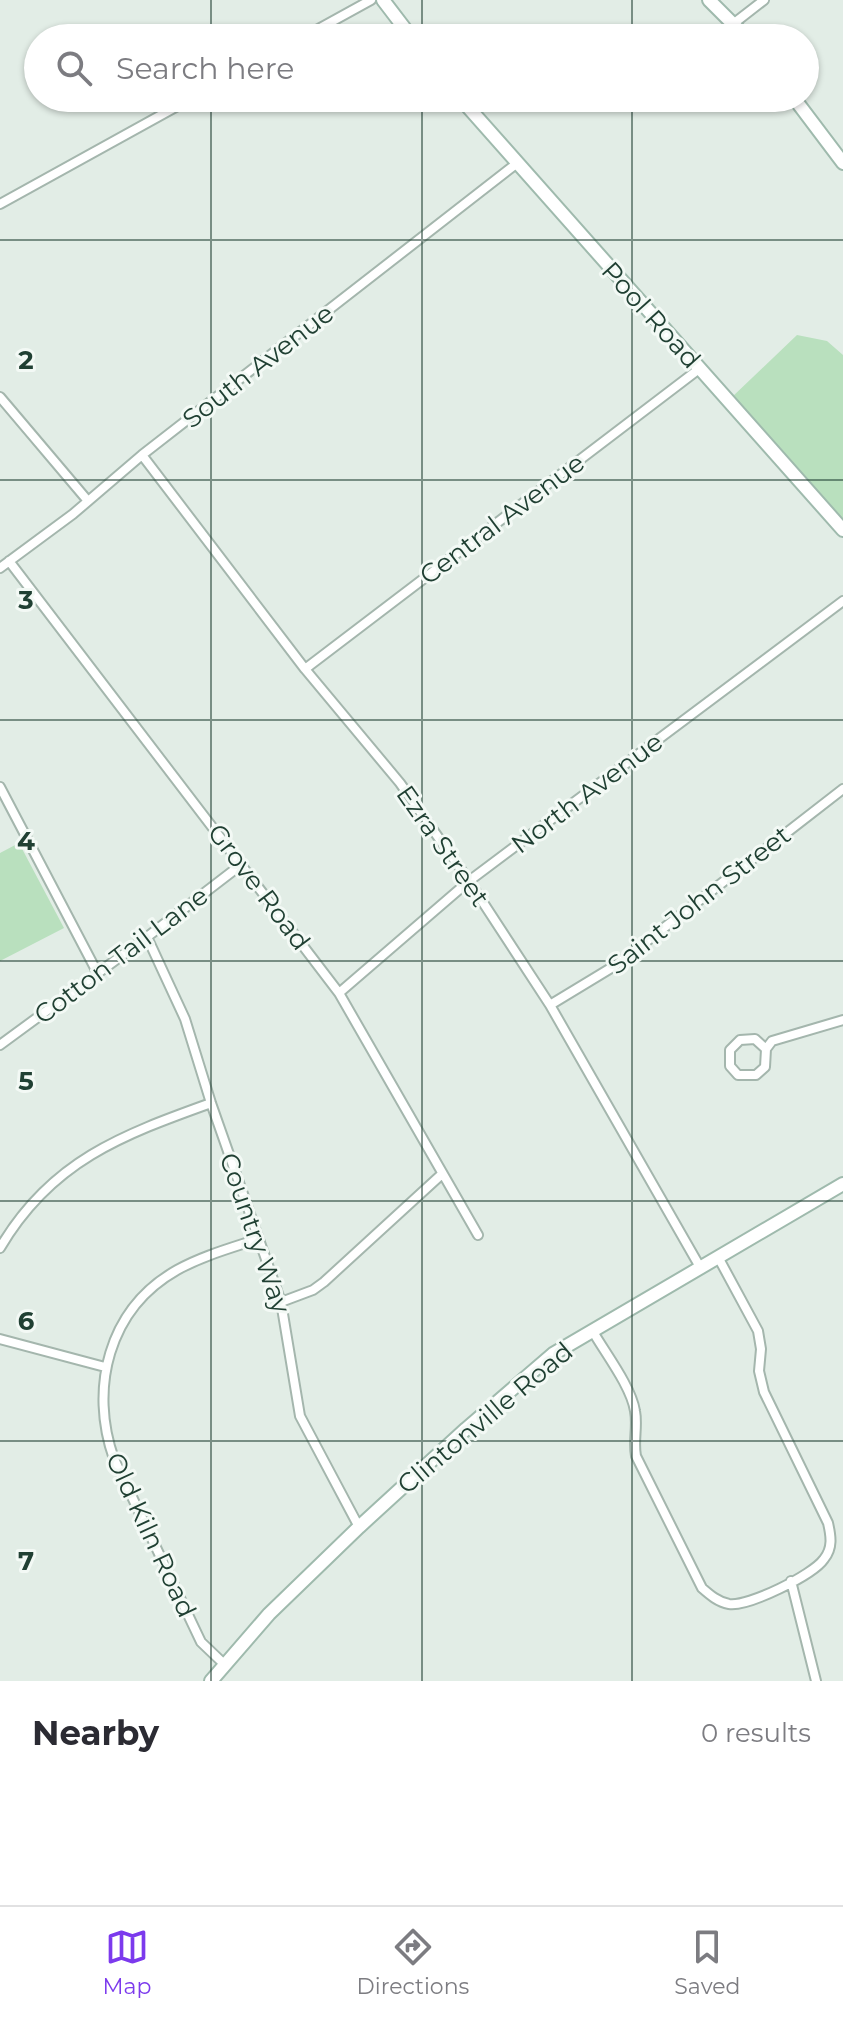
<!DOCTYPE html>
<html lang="en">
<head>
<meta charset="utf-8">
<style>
  body { margin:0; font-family:Montserrat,sans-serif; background:#f7f7f7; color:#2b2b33 }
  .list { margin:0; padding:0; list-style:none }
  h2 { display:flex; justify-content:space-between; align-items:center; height:104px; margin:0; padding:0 32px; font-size:34px }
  h2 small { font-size:26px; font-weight:400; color:#7c7c81 }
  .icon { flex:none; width:44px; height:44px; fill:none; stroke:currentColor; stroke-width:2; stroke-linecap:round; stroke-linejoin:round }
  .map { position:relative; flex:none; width:843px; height:1681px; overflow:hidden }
  .search { position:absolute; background:#fff; box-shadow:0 2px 6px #0004; left:24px; right:24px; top:24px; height:88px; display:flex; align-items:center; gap:20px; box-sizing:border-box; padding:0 28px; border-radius:44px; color:#7c7c81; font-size:30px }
  .sheet { height:224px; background:#fff }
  nav { display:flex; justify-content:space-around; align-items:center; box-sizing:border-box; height:112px; border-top:2px solid #e1e1e2; background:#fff; font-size:22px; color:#7c7c81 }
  nav a { display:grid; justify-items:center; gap:4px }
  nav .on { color:#7c3aed }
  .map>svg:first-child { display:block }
</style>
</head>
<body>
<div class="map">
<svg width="843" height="1681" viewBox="0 0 843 1681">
  <rect width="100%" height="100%" fill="#e2ede6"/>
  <path fill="#b9e0be" d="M797 335 827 341 843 355V525L731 398Z
    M19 843 64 928 0 961V853Z"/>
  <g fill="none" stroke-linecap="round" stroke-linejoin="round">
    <defs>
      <path id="street" d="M733 24 764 0
        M302 38 371 0
        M0 204 192 98
        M0 397 88 501
        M142 455 305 669 400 783 469 881 550 1005 700 1267
        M9 561 339 993 478 1235
        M0 568 73 514 142 455 516 164
        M305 669 699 369
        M0 787 97 972
        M147 937 185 1019 211 1103 281 1302 300 1416 359 1527
        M339 993 469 881 843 601
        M550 1005 616 965 843 789
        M0 1045 147 937 242 864
        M766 1049 755 1039 740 1040 730 1050V1066L738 1075H756L765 1067 766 1049 772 1041 843 1020
        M0 1248C51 1161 122 1135 211 1103
        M281 1302 313 1290 324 1282 442 1174
        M592 1330C605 1353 631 1386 635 1411 638 1426 633 1441 636 1456L702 1588C710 1595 718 1602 729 1604 748 1607 813 1575 824 1559 833 1548 831 1536 828 1523L764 1392 759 1371 761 1349 758 1331 718 1257
        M0 1339 105 1367
        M791 1581 816 1681
        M224 1664 201 1642 114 1459C89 1389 108 1309 177 1270 202 1256 231 1248 258 1239"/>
      <path id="secondary" d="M383 0 412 38
        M709 0 747 38
        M460 98 843 530
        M794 98 843 163
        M211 1681 269 1614 359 1527 466 1429 553 1354 843 1184"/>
    </defs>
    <use href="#street" stroke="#a4b6ad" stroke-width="12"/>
    <use href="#secondary" stroke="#9fbaad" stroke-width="16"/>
    <use href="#street" stroke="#fff" stroke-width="8"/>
    <use href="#secondary" stroke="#fff" stroke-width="12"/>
  </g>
  <path fill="none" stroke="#204033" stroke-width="2" stroke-opacity="0.55" d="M211 0V38M422 0V38M632 0V38M211 98V1681M422 98V1681M632 98V1681M0 240H843M0 480H843M0 720H843M0 961H843M0 1201H843M0 1441H843"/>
  <g text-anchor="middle" stroke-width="6" stroke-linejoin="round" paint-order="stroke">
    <g font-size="26" fill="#204033" stroke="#f3f9f5">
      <text transform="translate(651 315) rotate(48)" y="9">Pool Road</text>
      <text transform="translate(258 366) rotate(-38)" y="9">South Avenue</text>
      <text transform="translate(502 519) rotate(-37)" y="9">Central Avenue</text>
      <text transform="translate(587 793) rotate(-37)" y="9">North Avenue</text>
      <text transform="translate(443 846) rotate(55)" y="9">Ezra Street</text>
      <text transform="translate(259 887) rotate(53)" y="9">Grove Road</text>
      <text transform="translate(699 900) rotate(-38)" y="9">Saint John Street</text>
      <text transform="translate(121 955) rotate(-37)" y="9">Cotton Tail Lane</text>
      <text transform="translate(255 1233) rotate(71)" y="9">Country Way</text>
      <text transform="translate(485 1418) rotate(-40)" y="9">Clintonville Road</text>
      <text transform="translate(151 1535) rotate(65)" y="9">Old Kiln Road</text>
    </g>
  </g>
  <g font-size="26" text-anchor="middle" font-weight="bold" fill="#204033" stroke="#f3f9f5" stroke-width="6" stroke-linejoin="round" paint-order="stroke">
    <text x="26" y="369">2</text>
    <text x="26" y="609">3</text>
    <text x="26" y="850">4</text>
    <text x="26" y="1090">5</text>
    <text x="26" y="1330">6</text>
    <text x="26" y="1570">7</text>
  </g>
</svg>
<div class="search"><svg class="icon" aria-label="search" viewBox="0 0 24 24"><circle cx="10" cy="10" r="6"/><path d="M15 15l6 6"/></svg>Search here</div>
</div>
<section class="sheet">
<h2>Nearby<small>0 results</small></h2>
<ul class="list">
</ul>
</section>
<nav>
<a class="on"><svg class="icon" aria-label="map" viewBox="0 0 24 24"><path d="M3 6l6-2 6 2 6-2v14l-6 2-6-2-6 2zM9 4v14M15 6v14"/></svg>Map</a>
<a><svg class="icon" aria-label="directions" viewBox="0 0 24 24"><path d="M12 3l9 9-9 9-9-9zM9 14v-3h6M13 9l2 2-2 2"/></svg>Directions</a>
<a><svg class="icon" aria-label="saved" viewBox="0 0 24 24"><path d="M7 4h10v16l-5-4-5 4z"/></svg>Saved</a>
</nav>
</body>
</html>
